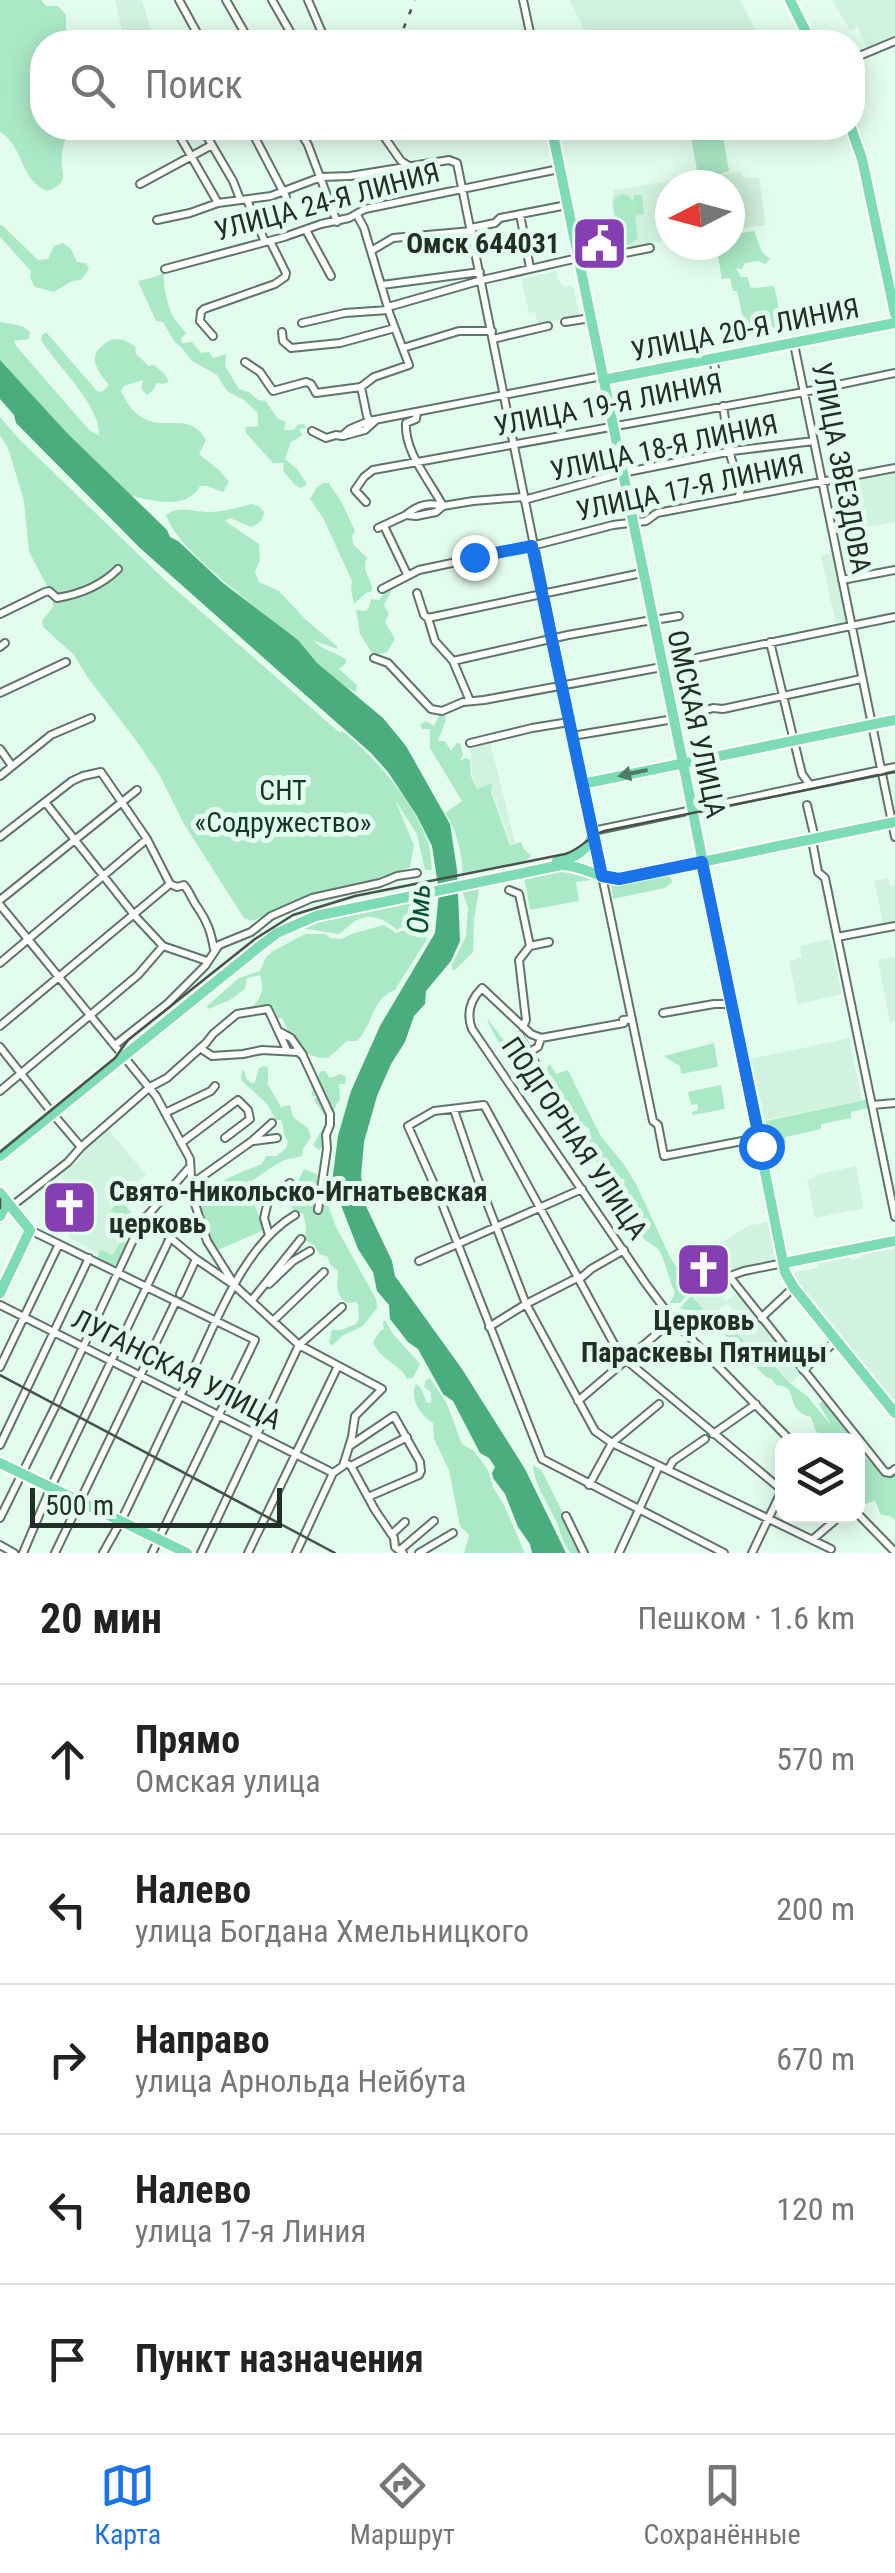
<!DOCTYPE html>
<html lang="ru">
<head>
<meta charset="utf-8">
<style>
  body { margin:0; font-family:"Roboto Condensed",sans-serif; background:#f2f2f2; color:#222 }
  .controls { position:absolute; right:30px; bottom:30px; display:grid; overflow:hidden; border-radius:20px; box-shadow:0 5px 25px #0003 }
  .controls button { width:90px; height:90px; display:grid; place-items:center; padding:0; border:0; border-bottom:2px solid #e0e0e0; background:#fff; color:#222; font:50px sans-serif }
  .compass { position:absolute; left:655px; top:170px; width:90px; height:90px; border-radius:50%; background:#fff; box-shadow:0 5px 25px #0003; rotate:264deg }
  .scale { position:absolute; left:30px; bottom:25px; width:252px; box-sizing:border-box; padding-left:10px; border:5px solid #242e28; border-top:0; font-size:28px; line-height:35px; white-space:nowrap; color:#242e28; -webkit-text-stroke:8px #e2fded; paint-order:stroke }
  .stop { position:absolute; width:30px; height:30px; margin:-22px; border:8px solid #1a73e8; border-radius:50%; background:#fff }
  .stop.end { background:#1a73e8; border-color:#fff; box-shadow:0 2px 10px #0008 }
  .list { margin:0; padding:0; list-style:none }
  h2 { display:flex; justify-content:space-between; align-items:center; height:130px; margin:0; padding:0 40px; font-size:42px }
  h2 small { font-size:32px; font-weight:400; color:#767676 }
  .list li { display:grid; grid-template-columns:65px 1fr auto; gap:30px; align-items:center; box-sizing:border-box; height:150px; padding:0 40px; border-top:2px solid #e0e0e0 }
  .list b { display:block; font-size:38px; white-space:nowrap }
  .list p { margin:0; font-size:32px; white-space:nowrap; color:#767676 }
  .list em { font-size:32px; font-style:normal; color:#767676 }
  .icon { flex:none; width:55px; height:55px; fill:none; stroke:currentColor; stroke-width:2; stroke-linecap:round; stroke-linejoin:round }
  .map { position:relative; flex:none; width:895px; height:1553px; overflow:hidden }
  .search { position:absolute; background:#fff; box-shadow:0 5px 25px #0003; left:30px; right:30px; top:30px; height:110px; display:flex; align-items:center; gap:25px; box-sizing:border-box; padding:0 35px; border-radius:40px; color:#767676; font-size:38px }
  .sheet { height:880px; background:#fff }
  nav { display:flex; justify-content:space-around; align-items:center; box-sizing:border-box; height:140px; border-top:2px solid #e0e0e0; background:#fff; font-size:28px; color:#767676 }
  nav a { display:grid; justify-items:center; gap:5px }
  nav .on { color:#1a73e8 }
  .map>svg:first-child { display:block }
</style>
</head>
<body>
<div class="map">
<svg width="895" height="1553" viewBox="0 0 895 1553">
  <rect width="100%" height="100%" fill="#e2fded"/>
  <path fill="#d1f2de" d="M115 0H142L154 42H125Z
    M569 0H741L760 42H591Z
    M832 0H895V38L868 50 858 27 850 30Z
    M741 171 743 178H759L766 225 730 230V185H718L716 176Z
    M700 176 702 185H670V240L619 248 612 204 614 190Z
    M556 271 557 278 564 287 573 286 579 315 538 324 535 312 529 313 521 279Z
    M895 472V522L859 529 850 481Z
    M832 553 847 624 840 625 836 624 821 556Z
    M490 742 515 843 511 844 492 791 477 788 472 775 471 748Z
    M888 878 890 886 895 885V925L884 927 874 881Z
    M830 939 842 994 798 1004 789 961 802 958 800 946Z
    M895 957V1021L890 1022 878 960Z
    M849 1038 862 1100 765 1120 751 1059Z
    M108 1129 146 1175 109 1209 132 1224 115 1264 69 1237 67 1232 82 1203 86 1200 60 1176 81 1159 84 1149Z
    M856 1166 864 1208 815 1218 807 1180 814 1178V1175Z
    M769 1222 776 1260 733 1269 724 1260 718 1245 748 1226Z
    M895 1247V1399L892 1400 794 1280 793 1273 818 1268 817 1263 850 1257 851 1260 861 1258V1254Z
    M715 1285 726 1301 737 1293 803 1373 791 1383 765 1353H756L749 1344 747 1345 727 1316 733 1311 728 1304 710 1315 703 1309 694 1296 708 1286Z"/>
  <path fill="#abe9c6" d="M0 0H41L46 6H58L66 15V29L82 42H42V128H69C67 136 63 145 62 154 59 174 73 180 48 191 20 182 24 146 0 132Z
    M691 128H706L708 134 722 131 729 171 715 176 717 185H703L701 175H698L691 138 693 137Z
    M622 194 629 196 633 202 634 195H642L644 214 635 216 638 238 629 245 619 241 613 205 615 198Z
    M0 225 3 226 38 260 48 259 54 246 63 243 71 249 77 262 86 263 89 269 81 280 72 281 54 292 35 287 30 278 31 271 0 237Z
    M754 231 762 252 770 259 765 264 758 261 745 263 742 269 736 268 741 277H748L750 287 755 288 774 286 783 326 746 332 737 291H733L730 278 722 279 716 245H730V235Z
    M165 271C161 281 168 311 176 321 179 325 184 329 186 334L181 338 182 343 192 342 201 353 209 352 213 358 226 354 225 366 239 389 249 392 258 400 266 401 277 418 286 422 284 430H294L297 425 304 424 306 427 299 430 303 435 291 442 285 459 297 469 307 484 301 488 295 485 283 471 284 463H273L246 433 245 427 258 426V413L244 400 227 391 217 375 192 361 182 348 174 341 163 322 156 321 138 281 158 276Z
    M0 322 22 326 30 332 29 339 14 341 17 347 90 431 99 435C101 406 57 366 41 340L42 335 46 332 97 391 102 392 109 385C93 366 86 352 113 339L124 340 135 346 136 354 149 366 154 365 164 373 169 382 163 384 156 383 154 389 147 395 141 389 143 380 124 386 121 391C147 449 185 402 206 440L199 454 219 470 229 482 223 492 207 486H200C187 512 146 500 123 493L0 363Z
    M0 417 20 440 166 581 340 733 342 731C374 755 418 807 429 846 431 853 431 862 432 870H425L417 834 395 800 414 845 410 867 380 879 301 898 253 921 244 918 184 824 159 774 135 739 88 678 74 655 43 627 42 621 53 607V597L29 552 24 501 8 448 0 435Z
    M323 483H329L342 503 355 531 352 536 353 544 367 558C360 571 373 578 372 591L366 593 354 604 351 590 352 581 323 518 310 499 317 487Z
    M251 504 259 506 264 512C263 521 259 524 251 527L230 518 225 521 259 544 260 560 255 572 259 582 279 591 306 620 337 646V649L313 640C321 651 336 651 346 660V663L339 669 357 685 356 692C326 679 307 652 284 631 254 603 178 552 166 515 180 505 192 512 208 512 221 512 238 508 251 504Z
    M392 590 384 605 389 614 385 622 395 639 387 652 374 656 360 634 356 610 365 611 369 607 371 599 379 600 384 593Z
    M440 714 445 716 446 720 438 741H445L451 751 457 743H460L463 755 459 761 466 758 470 760 471 776 477 789 490 784 492 785 491 792 510 845 521 842 524 849 531 856 524 862 462 873C464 857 455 826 445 813L462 801 430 748V729H422L420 725 426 721 434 726Z
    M565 869 597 879 576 882 579 901 530 910 524 876Z
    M663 874 671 878 672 882 665 888 613 899 611 883Z
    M480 884 474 919 473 952 455 970H452V965L466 936 468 908 461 887Z
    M419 901 424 905C418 918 408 922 397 930 388 921 373 913 359 919 352 922 345 930 339 934L300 928 332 918Z
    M384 925 396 933C410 928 418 927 427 939L395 990C373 997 373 1024 357 1041H347L328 1058C302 1059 292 1039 282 1018H278L273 1006 268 1005 251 1008C261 999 265 988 260 975L247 978 245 989 230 1000 208 1009 207 1006 239 978 260 971 266 957 273 951 305 934H326L330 938 341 939 351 934Z
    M487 1018 527 1071 532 1072 536 1067H539L543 1072 550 1064 556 1074 568 1070 600 1135 623 1163 636 1184 669 1255 689 1289 693 1288 680 1303H670L675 1293C669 1280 667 1267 661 1254 656 1244 650 1245 643 1238 641 1236 638 1226 637 1223L642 1218C637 1195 628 1202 622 1190L625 1180C604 1171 589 1161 584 1138L590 1132 589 1128 580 1125 571 1115 565 1119 558 1116 555 1111 557 1096 548 1079 539 1077 527 1079C515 1067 491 1034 487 1018Z
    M714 1043 718 1067 681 1074 680 1066 664 1056Z
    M264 1066 268 1067V1085L281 1107 290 1105 293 1117 308 1128 311 1137 303 1149 302 1156C297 1158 291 1158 285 1160 263 1169 247 1193 221 1186L223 1181C236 1174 248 1169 262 1164L266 1156H277L286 1148 288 1142C282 1134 285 1128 281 1120H276L267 1104 241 1080 242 1070 245 1072 246 1078 251 1083 255 1082 259 1068Z
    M321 1071H325L330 1078 341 1074 346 1077 345 1084H339L340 1100 335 1107 323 1162V1147L319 1150 313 1145 324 1126 326 1118 314 1100 317 1095 313 1097 311 1093 313 1090 311 1086Z
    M721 1085 725 1109 693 1115 692 1112 698 1110 697 1104 691 1105 688 1092Z
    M869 1099 871 1107 851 1112V1118L821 1124V1129L785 1137 786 1143 771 1146 766 1121Z
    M304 1169 317 1174 336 1227 376 1299 377 1308 363 1326 342 1336 332 1346 329 1342 332 1330H341L356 1324 359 1318 358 1304 355 1302 347 1303C334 1294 338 1284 338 1271L329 1263 328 1257 319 1254 315 1246 305 1240 306 1226 303 1213H297L292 1208 291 1200 301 1191 298 1181Z
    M248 1187 264 1230 218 1250 207 1233 199 1207Z
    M119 1202H122L138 1220 121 1258 114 1266 98 1259V1255L101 1250 113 1255 131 1222 110 1210Z
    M690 1297H693L708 1315 729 1324 751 1348 765 1355 790 1383 808 1397 831 1425 819 1404 823 1401 853 1440 822 1439 815 1429 811 1417C782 1410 802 1387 776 1385L772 1379 766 1377 721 1331 704 1328 688 1311 680 1308Z
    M385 1320 393 1334 420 1364 413 1378 407 1379C400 1363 380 1361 373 1342L380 1331 384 1329 383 1322Z
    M430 1378 447 1404 462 1444 474 1451 488 1470 493 1487 505 1507 525 1553H464L469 1535 460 1526 449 1470 434 1439 433 1423C420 1414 409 1400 416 1384L421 1388 427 1403H431V1392L424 1387 426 1380Z
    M858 1447C868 1462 876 1469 895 1472V1520L890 1516 881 1515 875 1501 865 1504 862 1496 858 1498Z
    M533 1465 542 1471 566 1519 572 1540 582 1553H570C562 1540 561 1534 556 1521 548 1504 534 1484 533 1465Z"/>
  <path fill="#4bad7d" d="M0 360 67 433 167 530 170 537 178 541 223 583 298 640 317 663 383 718 406 746 450 824 457 870 460 941 451 961 426 991 425 1004 414 1016 405 1042 391 1064 377 1096 364 1142 361 1176 365 1204 392 1261 395 1276 462 1369 525 1469 566 1553H532L530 1544 518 1527 505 1494 493 1478 492 1473 495 1467 489 1458 480 1453 453 1401 443 1394 418 1349 408 1342 390 1319 389 1305 377 1291 373 1272 358 1249 332 1182 338 1136 351 1091 380 1026 435 933 439 892 432 846 417 816 388 772 371 753 140 548 16 423 14 415 0 399Z"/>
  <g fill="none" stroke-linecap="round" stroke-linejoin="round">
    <defs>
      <path id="minor" d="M179 0 202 42
        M226 0 250 42
        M272 0 296 42
        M308 0 326 42
        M523 0 532 42
        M271 42 290 32
        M852 59 895 41
        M175 128 218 203
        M202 128 233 181 240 199
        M250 128 286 197
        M298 128 308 145 337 222
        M378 128 401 161 409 166
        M140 184 212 145
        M247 200 265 242
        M520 214 530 268
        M157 220 190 213 218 203 271 196 321 177 350 176 449 160 457 163 582 784
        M471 228 495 223 500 218 567 205
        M306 230 331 276
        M371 251 393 238 472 231
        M580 262 650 248
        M165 269 284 237 321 224 349 218 365 209 559 169
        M382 285 480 272
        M388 307 482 280 578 258
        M565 322 591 318
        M302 323 345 313 388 310
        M282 332 283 341 291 348 340 343 395 328
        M213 336 200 321 201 312 204 309 275 284 285 277 286 273 270 241
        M493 339 548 326
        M794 344 895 837
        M403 348 459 331H492
        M713 359 720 392
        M245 362 260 372 273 391 306 382 311 384 316 393 361 387 374 377 409 365 390 315 364 228 357 215
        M361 387 367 416 371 423
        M723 406 731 458 742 487 738 498
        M417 412 416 419 406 423C404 452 430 481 443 506
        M312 431 326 438 336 435 342 436 350 429 369 421 602 376
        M343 436 365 430 376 420
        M524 500 622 473 732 451 814 441
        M366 502 355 490 364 477 373 470 804 392 895 373
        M407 514C417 506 429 502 441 506
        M384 526 407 574
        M378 528 406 515 416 516 436 512 443 506 473 501 523 497
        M842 580 895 570
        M382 589 419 570 532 546 613 525 646 521 657 513 895 468
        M417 593 424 615 428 618 435 641 453 661 470 701
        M0 614 45 592 49 591 57 598C81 594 101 586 118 569
        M428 618 642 573
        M654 620 679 616
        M770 642 802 774 810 785
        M0 647 5 643
        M374 658 388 663 431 709 442 711 463 702 484 700 662 667
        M453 661 568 635 652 620
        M662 665 895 617
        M0 693 66 662
        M572 736 680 718 713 708 723 709 861 679
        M470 743 532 728 569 722
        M0 749 12 766
        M0 776 51 735 91 718
        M45 802 135 916 163 946 207 961
        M807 805 815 839
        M593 831 895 767
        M0 837 72 781 83 776 101 772 147 839 170 884
        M812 840 818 872 825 878 895 1217
        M602 876 653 1121 658 1125 664 1156 758 1138
        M170 884 177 887 184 885C190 892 192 900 198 908 207 921 211 932 214 949
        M509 890 519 894 530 946
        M0 900 137 790
        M0 905 156 1096 190 1159 192 1195 207 1241 234 1284
        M837 937 895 926
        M0 963 147 839
        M663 1013 714 1004H730
        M632 1019 623 1020 624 1023 541 1038 531 1034 482 988C470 1000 466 1013 472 1029L646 1284 673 1320 790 1440
        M0 1026 170 884
        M523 1027 526 1020 519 960 530 946 549 942
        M280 1032 291 1038 303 1055
        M519 1036 539 1069
        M115 1045 167 1004 205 966 219 945 251 932 271 916 312 898 380 883 397 876 417 873
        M0 1047 49 1109
        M200 1048 212 1056 243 1054 262 1050 298 1052 303 1056 330 1114V1125L326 1135 327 1149 318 1210
        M529 1052 538 1047 541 1038
        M0 1091 138 975 163 946
        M872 1105 895 1103
        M454 1110 477 1177 526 1304 595 1431 612 1443 831 1549
        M165 1113 211 1091 215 1086
        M53 1114 81 1147
        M253 1141 277 1138
        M181 1143 238 1100 248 1110 250 1119 225 1138
        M193 1183 252 1141 272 1123
        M12 1206 68 1162 81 1147 150 1087 167 1078 206 1043 213 1034 237 1014 268 1009 287 1050
        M145 1217 196 1259 234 1285 299 1345 382 1389 355 1416 352 1437 343 1466 333 1473 296 1553
        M30 1230 255 1340 152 1553
        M269 1235 264 1218 269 1197 290 1183
        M419 1261 582 1189
        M729 1276 885 1472 890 1473 895 1469
        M269 1284 293 1261 310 1251
        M705 1285 744 1271 784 1263
        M180 1294 196 1259
        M252 1300 301 1239
        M0 1305 333 1473
        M761 1318 793 1288
        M273 1321 324 1272
        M489 1327 526 1304 577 1278 582 1277 591 1269 624 1250
        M0 1367 59 1244
        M803 1370 836 1341
        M578 1401 673 1320
        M713 1434 756 1404
        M0 1445 89 1258
        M351 1445 394 1416 420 1462 421 1471 419 1475 368 1497
        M344 1462 351 1466 375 1510 394 1538 395 1547 403 1553
        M351 1466 407 1437
        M668 1470 673 1461 705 1439
        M589 1485 612 1443 659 1404
        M858 1514 895 1552
        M566 1516 584 1553
        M0 1518 55 1407 141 1223 188 1169
        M392 1534 405 1522
        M812 1540 840 1516
        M0 1545 14 1553
        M400 1550 434 1521
        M23 1553 51 1487 170 1238
        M55 1553 176 1301
        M103 1553 121 1521C146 1470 169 1418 194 1368 218 1318 245 1244 295 1215
        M201 1553 299 1345 342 1307
        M248 1553 338 1366
        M419 1553 453 1533
        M619 1553 659 1466
        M724 1553 542 1459 437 1191 408 1126 434 1111 484 1105 620 1355 782 1490 752 1553"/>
      <path id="major" d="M790 0 811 42
        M593 128 553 135 683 763 785 1272 794 1288 895 1413
        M851 128 862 159 895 314
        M603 380 895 323
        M557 861C575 858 588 851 593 833
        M602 876 582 784 895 720
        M0 1156 260 946 277 933 316 916 561 865C582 865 599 879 619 879L895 822
        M0 1193 30 1230 0 1293
        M0 1216 7 1202
        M784 1263 895 1241
        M0 1463 187 1553"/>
    </defs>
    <use href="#minor" stroke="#5e7567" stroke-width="10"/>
    <use href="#major" stroke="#fff" stroke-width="14"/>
    <use href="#minor" stroke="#fff" stroke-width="6"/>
    <use href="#major" stroke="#7edcb5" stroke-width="10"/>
    <path stroke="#46534b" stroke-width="2.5" d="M0 1152 115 1058 128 1040 255 939 293 915 355 896 565 854C580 850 589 836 604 831L895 772
      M0 1199V1208
      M0 1375 335 1553"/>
    <path stroke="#46534b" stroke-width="2.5" stroke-dasharray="5 10" stroke-linecap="butt" d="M398 42 415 0"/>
  </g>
  <defs><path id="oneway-solid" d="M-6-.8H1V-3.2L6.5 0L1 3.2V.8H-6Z" transform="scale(2.5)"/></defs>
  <use fill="#4c7c67" href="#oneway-solid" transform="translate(633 773) rotate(168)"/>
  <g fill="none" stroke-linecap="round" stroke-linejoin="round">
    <path stroke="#1a73e8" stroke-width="12" d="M474 557 532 546 602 876 619 879 702 862 761 1146"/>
  </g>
  <defs>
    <symbol id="civic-square" viewBox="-11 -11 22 22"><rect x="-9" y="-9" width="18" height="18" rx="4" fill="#853fb3" stroke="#e2fded"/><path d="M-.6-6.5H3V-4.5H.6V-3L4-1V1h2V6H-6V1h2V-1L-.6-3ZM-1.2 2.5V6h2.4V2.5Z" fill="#fff"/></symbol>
    <symbol id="church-square" viewBox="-11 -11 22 22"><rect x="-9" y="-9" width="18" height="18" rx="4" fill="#853fb3" stroke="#e2fded"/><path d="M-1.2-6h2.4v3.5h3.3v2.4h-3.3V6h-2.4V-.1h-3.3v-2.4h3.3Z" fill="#fff"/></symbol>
  </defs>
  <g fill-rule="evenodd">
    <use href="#civic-square" x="568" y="212" width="63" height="63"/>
    <use href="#church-square" x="38" y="1176" width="63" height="63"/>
    <use href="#church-square" x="672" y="1238" width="63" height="63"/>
  </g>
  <g text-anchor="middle" stroke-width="10" stroke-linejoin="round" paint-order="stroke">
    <g font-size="28" fill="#242e28" stroke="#e2fded">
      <text transform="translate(327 201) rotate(-15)" y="10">УЛИЦА 24-Я ЛИНИЯ</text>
      <text transform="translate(745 329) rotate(-11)" y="10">УЛИЦА 20-Я ЛИНИЯ</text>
      <text transform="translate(608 404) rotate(-11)" y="10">УЛИЦА 19-Я ЛИНИЯ</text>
      <text transform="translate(664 447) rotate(-12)" y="10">УЛИЦА 18-Я ЛИНИЯ</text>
      <text transform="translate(842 468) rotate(79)" y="10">УЛИЦА ЗВЕЗДОВА</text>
      <text transform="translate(690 487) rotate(-12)" y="10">УЛИЦА 17-Я ЛИНИЯ</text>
      <text transform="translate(697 724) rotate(78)" y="10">ОМСКАЯ УЛИЦА</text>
      <text transform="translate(575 1138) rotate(56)" y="10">ПОДГОРНАЯ УЛИЦА</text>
      <text transform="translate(177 1369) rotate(27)" y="10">ЛУГАНСКАЯ УЛИЦА</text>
    </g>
    <g font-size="28" font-weight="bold" fill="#242e28" stroke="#e2fded" text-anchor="end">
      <text x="560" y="253">Омск 644031</text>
      <text x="109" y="1201" text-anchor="start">Свято-Никольско-Игнатьевская<tspan x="109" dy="32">церковь</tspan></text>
      <text x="704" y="1330" text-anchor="middle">Церковь<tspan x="704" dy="32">Параскевы Пятницы</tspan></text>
    </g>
    <g font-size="28" fill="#113a26" stroke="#e2fded">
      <text x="283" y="800">СНТ<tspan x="283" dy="32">«Содружество»</tspan></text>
    </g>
    <g font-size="30" font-style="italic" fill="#005031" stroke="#e2fded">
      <text transform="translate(419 909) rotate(-87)" y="10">Омь</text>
    </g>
  </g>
</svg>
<div class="controls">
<button><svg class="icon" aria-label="layers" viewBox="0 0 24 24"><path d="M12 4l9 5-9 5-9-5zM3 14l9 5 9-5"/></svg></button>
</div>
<svg class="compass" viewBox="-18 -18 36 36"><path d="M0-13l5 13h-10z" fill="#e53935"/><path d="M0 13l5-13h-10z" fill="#767676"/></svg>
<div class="scale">500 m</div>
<div class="stop" style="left:761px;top:1146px"></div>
<div class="stop end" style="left:474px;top:557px"></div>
<div class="search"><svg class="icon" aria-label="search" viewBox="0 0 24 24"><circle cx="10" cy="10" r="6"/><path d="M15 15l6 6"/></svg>Поиск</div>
</div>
<section class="sheet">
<h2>20 мин<small>Пешком · 1.6 km</small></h2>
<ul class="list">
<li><svg class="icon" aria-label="ahead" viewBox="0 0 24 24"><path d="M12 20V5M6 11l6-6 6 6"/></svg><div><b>Прямо</b><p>Омская улица</p></div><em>570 m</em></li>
<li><svg class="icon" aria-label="left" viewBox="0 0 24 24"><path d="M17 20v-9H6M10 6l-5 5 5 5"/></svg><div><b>Налево</b><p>улица Богдана Хмельницкого</p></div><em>200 m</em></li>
<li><svg class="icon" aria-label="right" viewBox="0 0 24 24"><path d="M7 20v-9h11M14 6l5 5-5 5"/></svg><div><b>Направо</b><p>улица Арнольда Нейбута</p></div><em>670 m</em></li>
<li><svg class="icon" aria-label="left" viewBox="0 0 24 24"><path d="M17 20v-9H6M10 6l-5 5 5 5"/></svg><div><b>Налево</b><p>улица 17-я Линия</p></div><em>120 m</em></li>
<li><svg class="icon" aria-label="arrive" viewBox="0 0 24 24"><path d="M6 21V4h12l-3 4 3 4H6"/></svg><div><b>Пункт назначения</b></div></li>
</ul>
</section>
<nav>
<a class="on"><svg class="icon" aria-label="map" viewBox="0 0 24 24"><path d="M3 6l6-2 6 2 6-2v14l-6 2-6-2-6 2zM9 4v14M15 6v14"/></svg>Карта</a>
<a><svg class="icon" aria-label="directions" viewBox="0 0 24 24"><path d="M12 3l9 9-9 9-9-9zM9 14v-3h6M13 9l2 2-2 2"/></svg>Маршрут</a>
<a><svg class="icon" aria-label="saved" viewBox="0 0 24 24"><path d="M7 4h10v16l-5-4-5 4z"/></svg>Сохранённые</a>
</nav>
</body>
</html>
